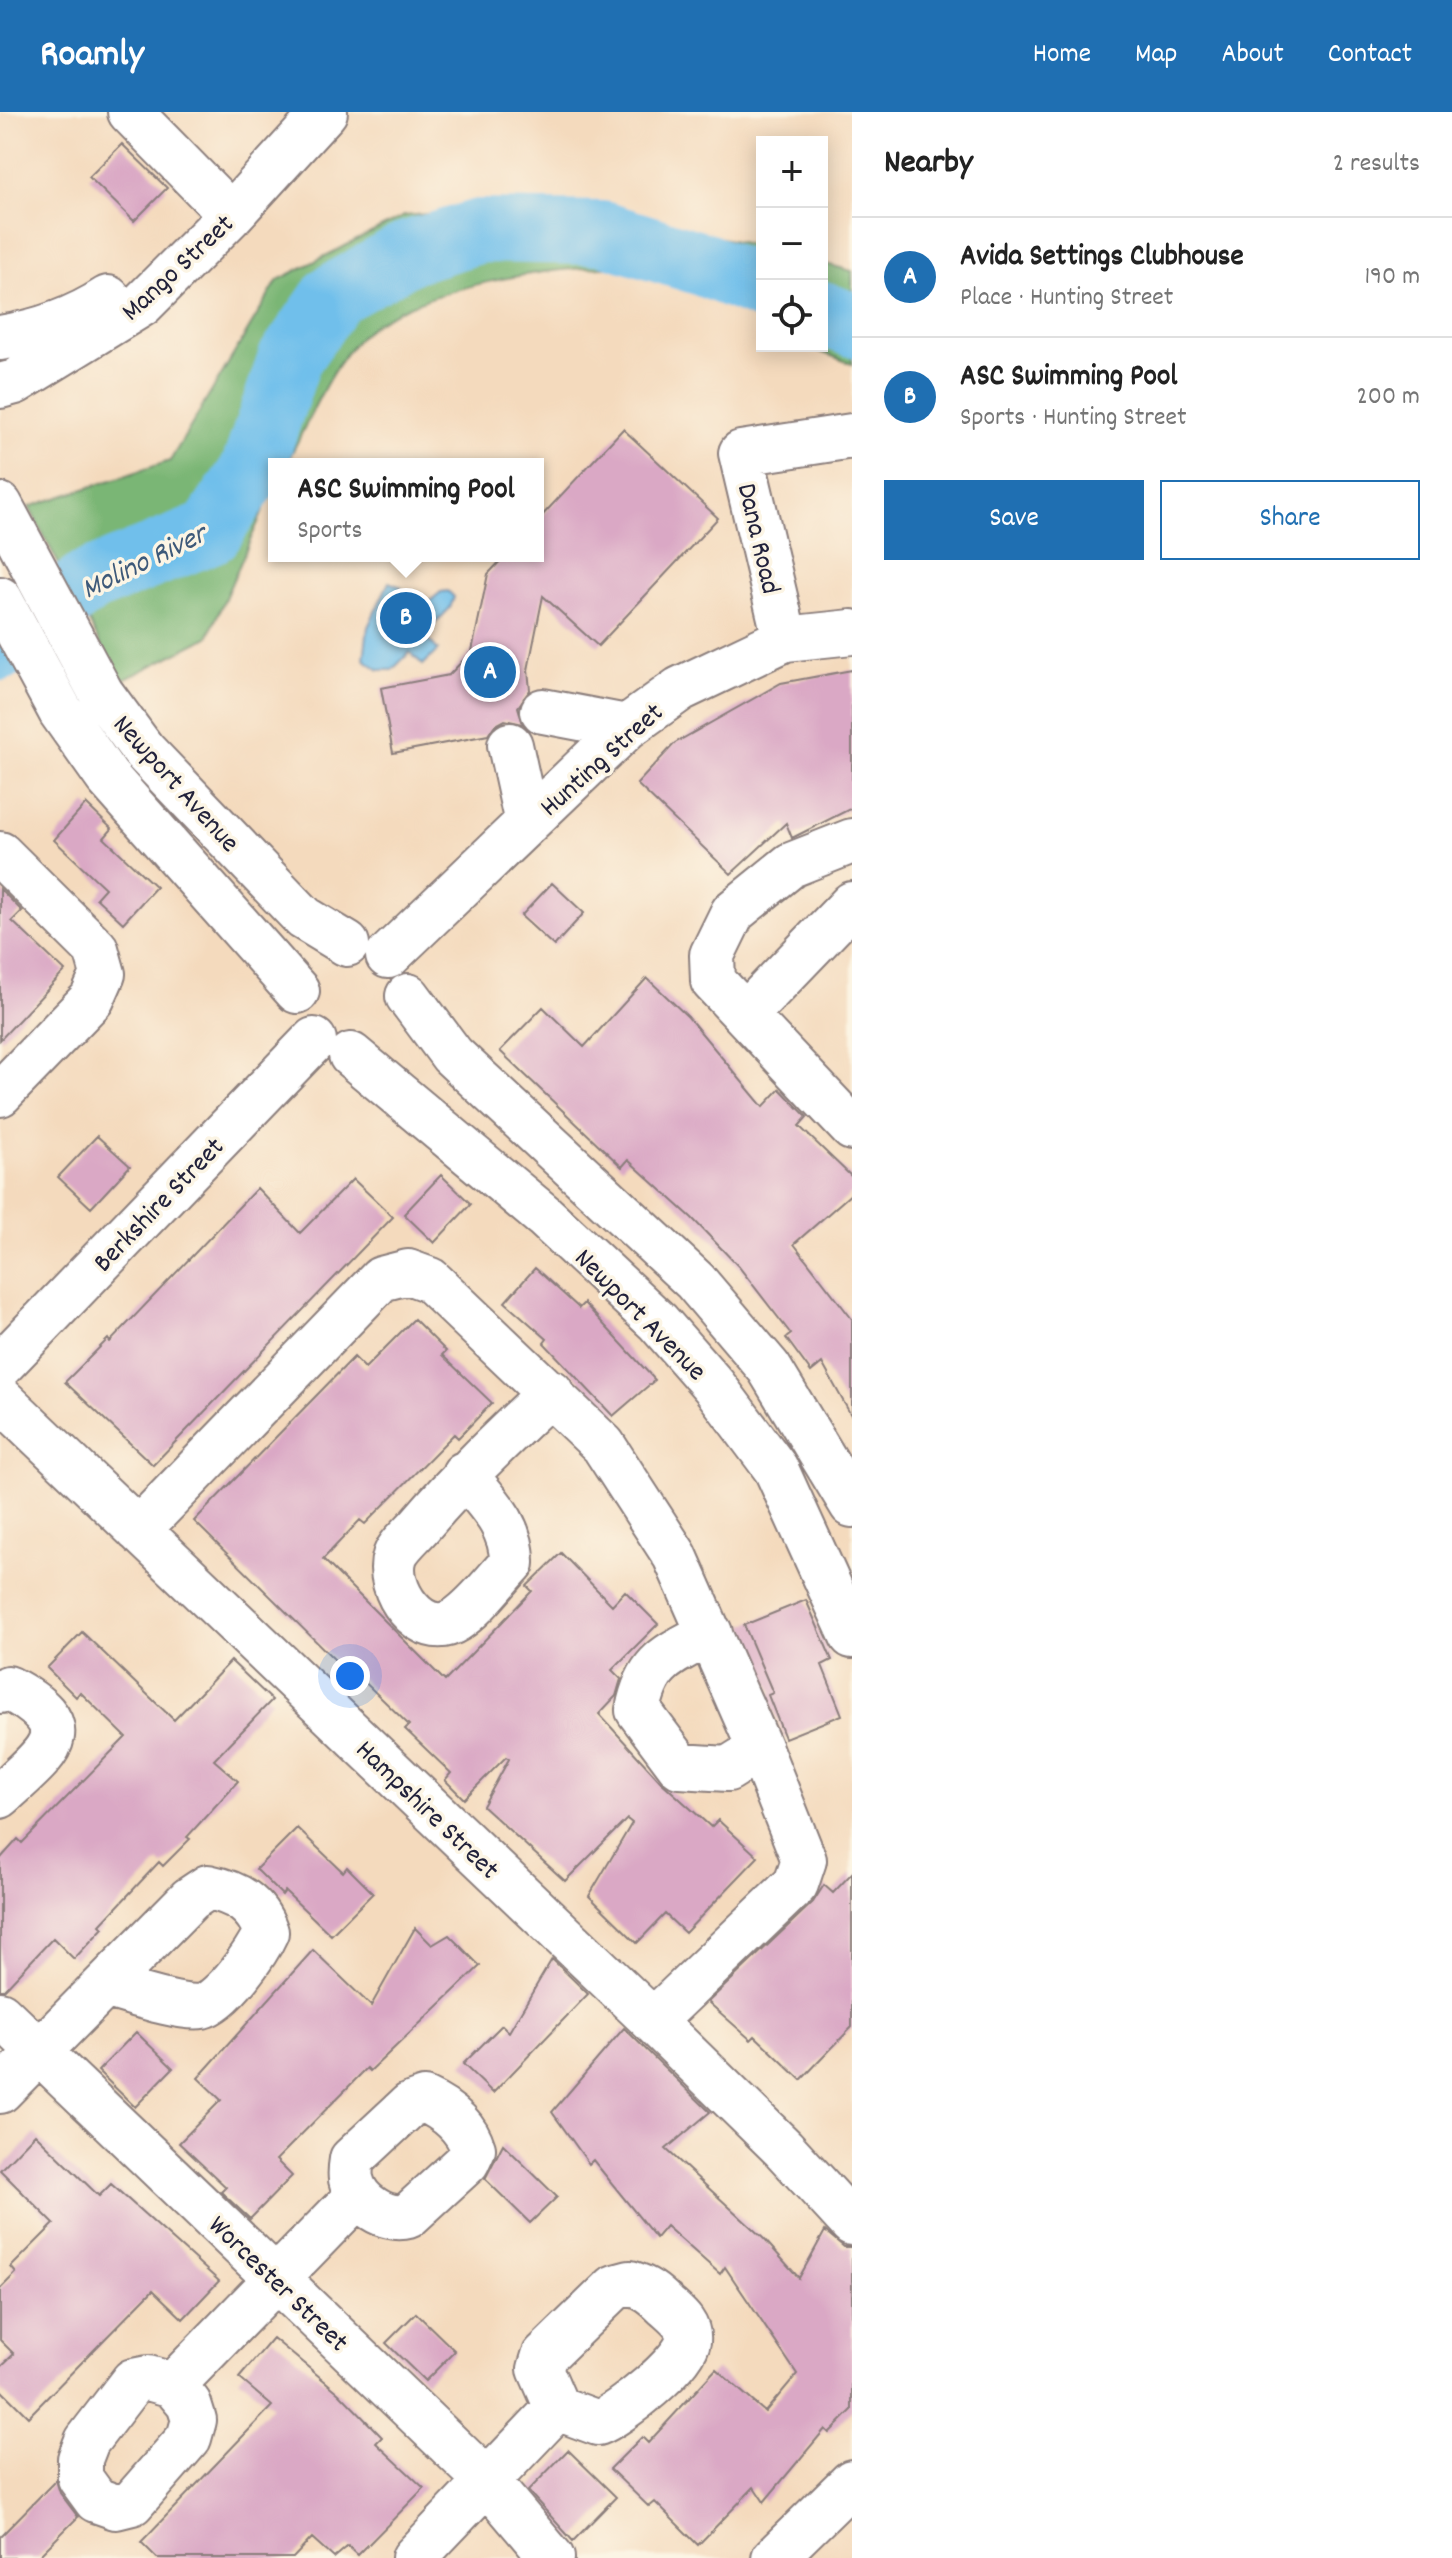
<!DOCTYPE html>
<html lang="en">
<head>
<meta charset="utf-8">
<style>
  body { margin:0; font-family:Dekko,sans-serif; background:#f6f6f6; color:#222 }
  .controls { position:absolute; right:24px; top:24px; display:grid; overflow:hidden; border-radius:0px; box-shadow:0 4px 20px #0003 }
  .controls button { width:72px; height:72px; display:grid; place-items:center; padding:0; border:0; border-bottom:2px solid #e0e0e0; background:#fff; color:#222; font:40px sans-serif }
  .you { position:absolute; left:350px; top:1564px; width:28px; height:28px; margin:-20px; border:6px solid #fff; border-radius:50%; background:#1a73e8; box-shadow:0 0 0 12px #1a73e833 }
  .badge { display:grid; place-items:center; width:52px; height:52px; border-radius:50%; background:#1f6fb2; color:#fff; font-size:26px; font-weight:700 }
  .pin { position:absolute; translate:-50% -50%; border:4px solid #fff; box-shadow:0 2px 8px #0006 }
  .popup { position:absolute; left:268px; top:346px; width:276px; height:104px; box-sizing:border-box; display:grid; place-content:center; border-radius:0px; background:#fff; filter:drop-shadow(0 2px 6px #0005); font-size:26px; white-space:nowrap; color:#767676 }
  .popup b { font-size:30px; color:#222 }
  .popup::after { content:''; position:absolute; left:50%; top:100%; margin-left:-16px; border:16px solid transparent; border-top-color:#fff }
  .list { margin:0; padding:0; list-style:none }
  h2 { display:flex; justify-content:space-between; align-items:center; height:104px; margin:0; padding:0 32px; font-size:34px }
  h2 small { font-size:26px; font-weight:400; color:#767676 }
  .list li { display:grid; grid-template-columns:52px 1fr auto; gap:24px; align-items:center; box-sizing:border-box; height:120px; padding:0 32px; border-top:2px solid #e0e0e0 }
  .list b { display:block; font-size:30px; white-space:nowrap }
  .list p { margin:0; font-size:26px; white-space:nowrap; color:#767676 }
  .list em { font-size:26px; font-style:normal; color:#767676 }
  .actions { display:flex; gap:16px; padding:24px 32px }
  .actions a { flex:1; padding:18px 0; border:2px solid #1f6fb2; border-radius:0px; text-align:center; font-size:28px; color:#1f6fb2 }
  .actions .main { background:#1f6fb2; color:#fff }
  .icon { flex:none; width:44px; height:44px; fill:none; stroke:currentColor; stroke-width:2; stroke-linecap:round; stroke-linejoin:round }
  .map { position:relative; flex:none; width:852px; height:2446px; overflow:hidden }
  header { display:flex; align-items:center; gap:48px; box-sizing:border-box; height:112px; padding:0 40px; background:#1f6fb2; color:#fff }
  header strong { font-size:38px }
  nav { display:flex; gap:44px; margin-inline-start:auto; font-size:28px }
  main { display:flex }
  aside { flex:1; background:#fff }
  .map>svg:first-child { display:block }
</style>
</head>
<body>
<header>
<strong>Roamly</strong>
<nav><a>Home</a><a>Map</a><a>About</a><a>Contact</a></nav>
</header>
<main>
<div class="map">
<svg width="852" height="2446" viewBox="0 0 852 2446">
  <rect width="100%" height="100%" fill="#fcf5e5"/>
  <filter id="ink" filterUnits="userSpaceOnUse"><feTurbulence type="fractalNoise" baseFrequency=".0125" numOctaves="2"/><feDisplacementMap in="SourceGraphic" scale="16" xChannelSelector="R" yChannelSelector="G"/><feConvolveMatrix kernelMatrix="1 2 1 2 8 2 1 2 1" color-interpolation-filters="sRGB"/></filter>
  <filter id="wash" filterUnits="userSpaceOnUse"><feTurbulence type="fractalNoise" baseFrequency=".006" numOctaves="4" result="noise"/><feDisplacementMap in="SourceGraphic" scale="32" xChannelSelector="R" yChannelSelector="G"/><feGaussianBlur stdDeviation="1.8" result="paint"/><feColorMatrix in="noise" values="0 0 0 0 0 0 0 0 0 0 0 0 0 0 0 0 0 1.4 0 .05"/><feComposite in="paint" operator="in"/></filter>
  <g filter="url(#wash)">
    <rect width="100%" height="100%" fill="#f4dabd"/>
    <path fill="#7ab675" stroke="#4e6c58" stroke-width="2" d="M563 91 762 135V211C728 192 692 165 653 158 588 145 411 174 363 222 328 256 309 310 286 352H274V374L208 525 120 570 29 395 170 349 278 168 404 104Z
      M822 151 852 159V252L806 234H822Z"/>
    <path fill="#70bfeb" stroke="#497093" stroke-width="2" d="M389 470 401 475C404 489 411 493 424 494L441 480 448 479 454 485 450 496 424 523 438 538 423 553 410 540 392 558H379L364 547 368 515Z"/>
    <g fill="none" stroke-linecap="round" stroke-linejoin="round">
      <path stroke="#70bfeb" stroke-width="64" d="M822 201 852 213
        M0 537 88 470 211 420 252 358 290 246 334 183 410 140 480 119 602 121 702 152 762 176"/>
    </g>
    <g id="blocks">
      <path fill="#daa8c5" d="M122 32 167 76 134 109 89 65Z
        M623 317 718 406 598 534 543 484 528 558 530 578 518 595 523 612 505 608 494 614 488 623 393 641 381 576 449 563 472 539 488 462 505 444H538V408Z
        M852 558V696L792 726 786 711 731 762 637 672 675 631 781 571Z
        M86 692 112 717 104 726 156 775 123 811 96 786 105 776 54 728Z
        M552 771 584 801 554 834 521 804Z
        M0 777 22 799 12 809 65 859 0 928Z
        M647 866 688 905 763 995 780 977 807 1005 799 1014 852 1065V1081L794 1132 852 1207V1305L822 1251 811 1260 786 1226 791 1222 739 1155 692 1106 628 1048 622 1055 500 939 543 895 584 935Z
        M97 1024 130 1054 91 1096 58 1065Z
        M441 1063 471 1092 434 1131 404 1102Z
        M353 1067 393 1105 153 1353 65 1270 108 1227 110 1230 257 1076 300 1121Z
        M535 1156 579 1196 584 1191 655 1268 613 1304 544 1231 547 1227 505 1190Z
        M414 1207 446 1239 442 1243 492 1291 458 1326 454 1322 365 1412 360 1408 323 1447 445 1569 532 1479 527 1474 561 1441 612 1493 625 1479 658 1512 612 1558 621 1567 616 1584 599 1602 660 1669 711 1715 718 1708 758 1745 685 1821 665 1802 637 1831 589 1784 632 1711 627 1707 565 1769 483 1694 509 1647 506 1645 464 1687 445 1668 451 1661 405 1617 409 1613 346 1552 342 1555 194 1409 354 1245 365 1256Z
        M806 1488 832 1548 822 1553 842 1603 785 1626 768 1583 773 1581 744 1513Z
        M82 1520 174 1608 231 1549 272 1588 214 1648 238 1669 187 1725 190 1727 163 1754 159 1750 100 1813 103 1816 74 1847 53 1826 4 1878H0V1747L18 1727 22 1731 126 1625 80 1580 76 1585 47 1556Z
        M297 1716 343 1760 347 1755 373 1781 331 1823 285 1779 282 1783 256 1757Z
        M852 1761V1915L801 1968 755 1924 751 1928 708 1890 813 1790 824 1773 833 1781Z
        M415 1816 432 1833 449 1823 480 1854 370 1959 367 1956 276 2048 292 2064 250 2107 221 2080 226 2075 179 2031 221 1988 198 1966 313 1838 371 1894Z
        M552 1847 588 1882 493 1981 463 1952 502 1913 509 1920Z
        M624 1916 710 2000 666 2037 764 2127 799 2166 825 2119 844 2135H852V2298L829 2321 825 2317 764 2390 754 2375 698 2433 655 2390 649 2395 610 2357 642 2325 648 2331 716 2257 765 2300 797 2262 725 2155 720 2162 666 2114 656 2126 593 2048 589 2052 552 2000Z
        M136 1920 173 1956 135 1995 98 1959Z
        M35 2022 99 2084 111 2072 219 2169 183 2207 153 2178 28 2305 0 2277V2255L14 2242 0 2228V2177L16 2161 11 2155 54 2112 0 2058Z
        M503 2032 557 2085 530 2111 485 2067Z
        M416 2201 455 2239 425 2269 386 2231Z
        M273 2226 339 2281 382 2325 376 2331 424 2376 358 2443 348 2434 334 2446 312 2426 293 2446H157L141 2430 272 2294 239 2266Z
        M568 2338 616 2385 573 2429 528 2379Z
        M56 2368 60 2381 78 2405 37 2446H0V2425Z"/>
    </g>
  </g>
  <g filter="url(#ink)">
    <use href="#blocks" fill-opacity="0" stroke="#8b7e7c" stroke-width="2"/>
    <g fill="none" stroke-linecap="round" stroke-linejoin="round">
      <defs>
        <path id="minor" d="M130 0 231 103
          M0 226C38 220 76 207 108 186
          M0 274 15 270 142 192 231 103 325 0
          M0 393 101 581 143 638 304 806 347 832
          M0 487 61 600 107 665 297 879
          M785 527 741 341 852 324
          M543 599 627 615
          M510 633 527 711
          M852 729 791 753 733 800 712 843 713 869 852 1016
          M0 742 96 837 103 862 92 887 0 982
          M388 844 627 615 680 577 785 527 852 520
          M408 884 452 943 695 1169 769 1256 852 1393
          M745 903 852 792
          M351 943 544 1104 658 1210 714 1274 776 1357 852 1524
          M0 1254 314 928
          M0 1286 653 1909 783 2036 852 2111
          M464 1362C487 1390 513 1414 512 1451 495 1469 477 1494 456 1508 422 1530 384 1477 395 1444 399 1433 414 1421 422 1411 462 1364 506 1323 551 1280
          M138 1418 381 1167 408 1160 430 1168 603 1333 675 1444 760 1637 804 1748 796 1772 653 1909
          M710 1521C668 1544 648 1548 638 1598L680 1654 728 1657 760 1637
          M0 1579 8 1576C87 1617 45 1642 0 1684
          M0 1902 487 2369 552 2446
          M0 1979 190 1787 208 1775C237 1781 256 1792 266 1820 257 1840 223 1889 202 1894 181 1898 127 1879 105 1873
          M424 1988C446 1998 466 2013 473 2037L467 2050 408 2104C386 2110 356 2091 351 2067 350 2061 351 2053 352 2047L410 1993Z
          M630 2171C646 2176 654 2182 666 2194 676 2203 690 2213 688 2229 685 2251 619 2303 598 2311L557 2296 540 2257 544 2244 615 2175Z
          M148 2266 173 2273 189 2292 194 2308 189 2326 132 2391 116 2395 96 2388 80 2366V2347L87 2329 133 2269Z
          M173 2273 358 2083
          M414 2446 557 2296
          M774 2446 852 2370"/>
      </defs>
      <use href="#minor" stroke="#8b7e7c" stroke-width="48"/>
      <use href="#minor" stroke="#fff" stroke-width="44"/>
    </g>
  </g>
  <g text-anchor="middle" stroke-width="7" stroke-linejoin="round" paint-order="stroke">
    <g font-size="28" fill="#22223b" stroke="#fcf5e5">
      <text transform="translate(176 154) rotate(-43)" y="10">Mango Street</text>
      <text transform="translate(761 426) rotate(77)" y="10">Dana Road</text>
      <text transform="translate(600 646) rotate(-42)" y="10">Hunting Street</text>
      <text transform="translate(178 670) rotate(48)" y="10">Newport Avenue</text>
      <text transform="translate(157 1091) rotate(-46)" y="10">Berkshire Street</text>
      <text transform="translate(642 1201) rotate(45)" y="10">Newport Avenue</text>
      <text transform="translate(429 1696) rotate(44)" y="10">Hampshire Street</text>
      <text transform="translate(280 2170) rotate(44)" y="10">Worcester Street</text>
    </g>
    <g font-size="30" font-style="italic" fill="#3d5979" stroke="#fcf5e5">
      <text transform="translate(143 448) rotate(-26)" y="10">Molino River</text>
    </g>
  </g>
</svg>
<div class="controls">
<button>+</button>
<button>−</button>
<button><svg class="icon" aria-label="locate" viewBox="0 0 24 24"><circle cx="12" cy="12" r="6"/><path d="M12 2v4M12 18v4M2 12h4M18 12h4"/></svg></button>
</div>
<div class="you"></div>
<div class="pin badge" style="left:490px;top:560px">A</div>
<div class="pin badge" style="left:406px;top:506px">B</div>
<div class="popup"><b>ASC Swimming Pool</b>Sports</div>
</div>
<aside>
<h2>Nearby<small>2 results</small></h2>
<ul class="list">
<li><span class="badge">A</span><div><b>Avida Settings Clubhouse</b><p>Place · Hunting Street</p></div><em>190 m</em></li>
<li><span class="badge">B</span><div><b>ASC Swimming Pool</b><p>Sports · Hunting Street</p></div><em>200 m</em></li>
</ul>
<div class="actions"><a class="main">Save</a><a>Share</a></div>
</aside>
</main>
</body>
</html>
